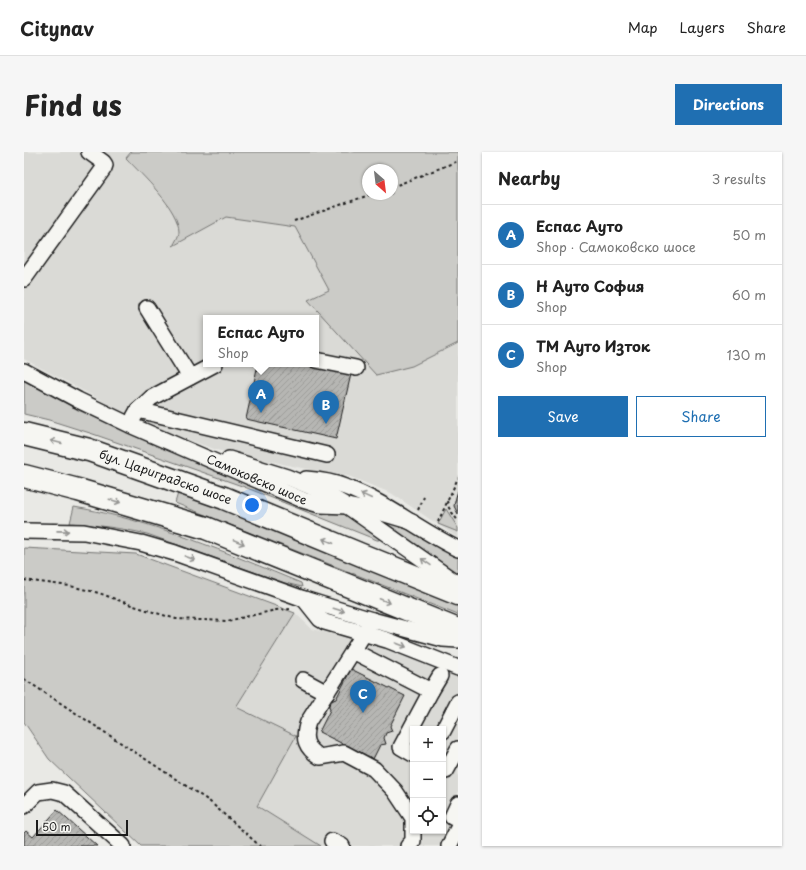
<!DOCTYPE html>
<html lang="en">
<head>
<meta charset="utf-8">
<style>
  body { margin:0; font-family:"Playpen Sans",sans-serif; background:#f6f6f6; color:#222 }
  .controls { position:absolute; right:12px; bottom:12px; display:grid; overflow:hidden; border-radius:0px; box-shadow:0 1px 3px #0004 }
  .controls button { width:36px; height:36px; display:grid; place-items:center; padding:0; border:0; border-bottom:1px solid #e0e0e0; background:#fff; color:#222; font:20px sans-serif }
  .compass { position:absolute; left:338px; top:12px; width:36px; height:36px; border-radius:50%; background:#fff; box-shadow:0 1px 3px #0004; rotate:152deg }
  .scale { position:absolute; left:12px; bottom:10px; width:92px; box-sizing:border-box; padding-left:4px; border:2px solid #1c1c1c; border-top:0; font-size:11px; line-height:14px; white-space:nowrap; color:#1c1c1c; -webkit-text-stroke:3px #f6f6f2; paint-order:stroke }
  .you { position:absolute; left:228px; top:353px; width:14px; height:14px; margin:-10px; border:3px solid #fff; border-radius:50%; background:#1a73e8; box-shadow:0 0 0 6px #1a73e833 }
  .badge { display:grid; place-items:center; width:26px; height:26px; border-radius:50%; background:#1f6fb2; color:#fff; font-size:13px; font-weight:700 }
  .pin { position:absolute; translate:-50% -33px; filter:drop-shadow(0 1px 2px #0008) }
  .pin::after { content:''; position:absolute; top:21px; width:14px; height:12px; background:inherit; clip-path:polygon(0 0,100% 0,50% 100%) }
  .popup { position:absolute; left:179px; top:163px; width:116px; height:52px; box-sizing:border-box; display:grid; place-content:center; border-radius:0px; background:#fff; filter:drop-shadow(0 1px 3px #0005); font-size:13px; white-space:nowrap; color:#767676 }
  .popup b { font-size:15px; color:#222 }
  .popup::after { content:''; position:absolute; left:50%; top:100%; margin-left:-8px; border:8px solid transparent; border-top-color:#fff }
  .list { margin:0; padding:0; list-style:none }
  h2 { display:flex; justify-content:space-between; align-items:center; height:52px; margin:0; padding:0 16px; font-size:17px }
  h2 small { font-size:13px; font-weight:400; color:#767676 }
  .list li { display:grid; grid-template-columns:26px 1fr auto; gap:12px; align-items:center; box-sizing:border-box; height:60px; padding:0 16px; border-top:1px solid #e0e0e0 }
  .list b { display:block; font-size:15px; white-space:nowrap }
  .list p { margin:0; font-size:13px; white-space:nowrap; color:#767676 }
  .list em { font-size:13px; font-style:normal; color:#767676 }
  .actions { display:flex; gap:8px; padding:12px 16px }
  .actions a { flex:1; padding:9px 0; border:1px solid #1f6fb2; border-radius:0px; text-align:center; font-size:14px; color:#1f6fb2 }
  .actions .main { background:#1f6fb2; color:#fff }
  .icon { flex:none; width:22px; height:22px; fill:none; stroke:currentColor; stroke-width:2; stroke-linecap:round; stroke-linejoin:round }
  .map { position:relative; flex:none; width:434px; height:694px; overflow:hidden; border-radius:0px }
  header { display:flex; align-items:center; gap:24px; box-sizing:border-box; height:56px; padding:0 20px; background:#fff; border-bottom:1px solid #e0e0e0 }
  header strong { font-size:19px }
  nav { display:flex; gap:22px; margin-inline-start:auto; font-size:14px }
  .intro { display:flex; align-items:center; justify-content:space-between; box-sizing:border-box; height:96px; padding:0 24px }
  h1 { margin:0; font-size:28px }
  .button { padding:10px 18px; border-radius:0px; background:#1f6fb2; color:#fff; font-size:14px; font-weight:700 }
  main { display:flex; gap:24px; padding:0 24px }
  aside { flex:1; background:#fff; border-radius:0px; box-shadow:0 1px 3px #0004 }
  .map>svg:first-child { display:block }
</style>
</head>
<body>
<header>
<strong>Citynav</strong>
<nav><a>Map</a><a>Layers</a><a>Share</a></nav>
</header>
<div class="intro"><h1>Find us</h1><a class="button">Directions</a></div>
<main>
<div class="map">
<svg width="434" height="694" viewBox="0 0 434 694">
  <defs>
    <pattern id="building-hatch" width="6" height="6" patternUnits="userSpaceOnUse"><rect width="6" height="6" fill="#b6b6b3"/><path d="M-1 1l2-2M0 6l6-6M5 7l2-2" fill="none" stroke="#9c9c99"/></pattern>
  </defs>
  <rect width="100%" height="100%" fill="#e9e9e5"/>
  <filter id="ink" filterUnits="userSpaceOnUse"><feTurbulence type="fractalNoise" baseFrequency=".025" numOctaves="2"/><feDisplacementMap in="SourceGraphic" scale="8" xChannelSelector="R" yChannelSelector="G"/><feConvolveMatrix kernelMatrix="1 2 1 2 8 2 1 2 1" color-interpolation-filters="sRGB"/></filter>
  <g filter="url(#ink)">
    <path fill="#dadad6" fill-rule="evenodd" d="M0 0H106L102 6 130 36 151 63 155 81 150 94 202 64 271 75 305 138 284 148 388 214 434 191V386L367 341 324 324 306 322 193 298 123 273 0 207ZM182 166H292V212H182Z
      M271 461 288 477 348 491 434 524V694H297L233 654 272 584 212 555ZM389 577H419V679H389Z"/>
    <path fill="#cbcbc7" stroke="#747472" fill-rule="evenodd" d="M107 0H434V191L388 214 352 223 284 148 305 138 271 75 202 65 149 94C151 90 155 84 155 80 155 57 118 23 102 6ZM344 18H368V42H344Z
      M0 227 54 258 126 289 325 362 355 385V388H353L218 334 155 312 69 282 25 268 0 262Z
      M154 341 208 361 434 453V463L151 351Z
      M50 355C129 368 203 401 277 431L278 435 261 431 123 382C97 376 72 373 46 371Z
      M422 357 434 376V380L414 372Z
      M358 363 434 403V423L351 366Z
      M0 396 112 402 271 461 212 555 272 584 233 654 297 694H117L25 607 0 570Z"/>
    <path fill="url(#building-hatch)" stroke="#1c1c1c" d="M234 212H280L327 222 312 287 222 267Z
      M434 339V362L430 354 432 345Z
      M327 517 381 544 366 574 368 579 362 581 360 586 362 592 356 593 349 607 335 600 330 602 319 596 317 591 295 580 306 558 304 550 312 547Z
      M33 658 73 694H0V681L2 679 9 685Z"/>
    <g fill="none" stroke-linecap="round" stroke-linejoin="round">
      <defs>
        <g id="minor">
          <path d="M0 127 80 16 81 13 79 10 65 0"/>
          <path d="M123 156 166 225"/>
          <path d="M292 208 332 216"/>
          <path id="s1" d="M0 219 54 248 106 273 279 348 296 353 323 354 358 361 388 370"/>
          <path d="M114 258 303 303"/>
          <path d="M110 265 114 258 127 246 191 212"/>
          <path d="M205 307 263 325 297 339 323 354 434 432"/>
          <path d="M282 327C295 328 309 330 321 335 362 350 395 378 434 397"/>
          <path d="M0 379 60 380 117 391 151 401 280 447 348 468 419 487 434 488"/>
          <path d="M280 447 296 467 301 470 363 488 434 516"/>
          <path d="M348 468 329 499 407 539 377 595 389 602"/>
          <path d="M329 499 284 570C278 587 282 596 296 605L320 601 350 617 371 639 389 666V689L384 694"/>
          <path d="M279 528 303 541"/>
          <path d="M407 539 416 524"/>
          <path d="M419 579 434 550"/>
          <path d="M419 617 422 619 434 597"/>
          <path d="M434 652 428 665 434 668"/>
          <path d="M0 654 14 640 28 638 40 641 99 694"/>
          <path d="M308 689 318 694"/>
          <path d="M425 694 434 676"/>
        </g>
        <g id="highway">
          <path id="s2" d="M0 282 65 298 200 346 340 404 434 442"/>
          <path d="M0 324 54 338 182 376 434 478"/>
        </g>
      </defs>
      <use href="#minor" stroke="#1c1c1c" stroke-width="18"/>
      <use href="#highway" stroke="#1c1c1c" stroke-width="25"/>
      <path stroke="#1c1c1c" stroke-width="2" stroke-dasharray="3 3" stroke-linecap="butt" d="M368 35 434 9
        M270 69 348 42
        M423 349 425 356 434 369
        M394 358 400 345
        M414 370 434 326
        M0 428 46 434 75 441 110 454 152 467 203 469 252 458 266 457
        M0 527 185 649 236 694"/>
      <use href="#minor" stroke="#f6f6f2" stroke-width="15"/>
      <use href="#highway" stroke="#f6f6f2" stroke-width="22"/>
    </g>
    <defs><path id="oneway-shaft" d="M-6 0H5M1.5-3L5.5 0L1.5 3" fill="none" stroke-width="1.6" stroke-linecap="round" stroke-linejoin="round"/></defs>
    <g stroke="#949492">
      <use href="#oneway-shaft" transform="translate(32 290) rotate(-166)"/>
      <use href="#oneway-shaft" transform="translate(342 344) rotate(-155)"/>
      <use href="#oneway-shaft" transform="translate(91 349) rotate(17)"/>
      <use href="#oneway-shaft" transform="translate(39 379) rotate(1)"/>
      <use href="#oneway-shaft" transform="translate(304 389) rotate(-157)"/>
      <use href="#oneway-shaft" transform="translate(215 390) rotate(22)"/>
      <use href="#oneway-shaft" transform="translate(166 406) rotate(20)"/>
      <use href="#oneway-shaft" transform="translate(402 410) rotate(-145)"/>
      <use href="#oneway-shaft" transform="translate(361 449) rotate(22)"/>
      <use href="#oneway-shaft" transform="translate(315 458) rotate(17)"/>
      <use href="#oneway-shaft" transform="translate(377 493) rotate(21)"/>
    </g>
  </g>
  <g text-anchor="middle" stroke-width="4" stroke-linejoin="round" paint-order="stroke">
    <g font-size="12" fill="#1c1c1c" stroke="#f6f6f2">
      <text dy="4" stroke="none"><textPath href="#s2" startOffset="148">бул. Цариградско шосе</textPath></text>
      <text dy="4" stroke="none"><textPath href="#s1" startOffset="257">Самоковско шосе</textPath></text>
    </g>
  </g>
</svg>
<div class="controls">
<button>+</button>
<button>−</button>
<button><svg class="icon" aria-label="locate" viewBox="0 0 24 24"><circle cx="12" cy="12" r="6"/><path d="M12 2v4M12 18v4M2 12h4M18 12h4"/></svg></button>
</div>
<svg class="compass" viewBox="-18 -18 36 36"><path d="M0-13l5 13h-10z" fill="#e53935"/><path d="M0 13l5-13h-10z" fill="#767676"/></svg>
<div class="scale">50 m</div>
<div class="you"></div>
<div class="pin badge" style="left:237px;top:261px">A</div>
<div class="popup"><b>Еспас Ауто</b>Shop</div>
<div class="pin badge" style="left:302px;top:272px">B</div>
<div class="pin badge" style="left:339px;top:561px">C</div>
</div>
<aside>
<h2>Nearby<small>3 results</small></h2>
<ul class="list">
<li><span class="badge">A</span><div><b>Еспас Ауто</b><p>Shop · Самоковско шосе</p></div><em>50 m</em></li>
<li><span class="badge">B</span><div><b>Н Ауто София</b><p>Shop</p></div><em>60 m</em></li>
<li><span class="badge">C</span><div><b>ТМ Ауто Изток</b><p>Shop</p></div><em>130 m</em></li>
</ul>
<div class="actions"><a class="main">Save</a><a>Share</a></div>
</aside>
</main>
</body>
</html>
